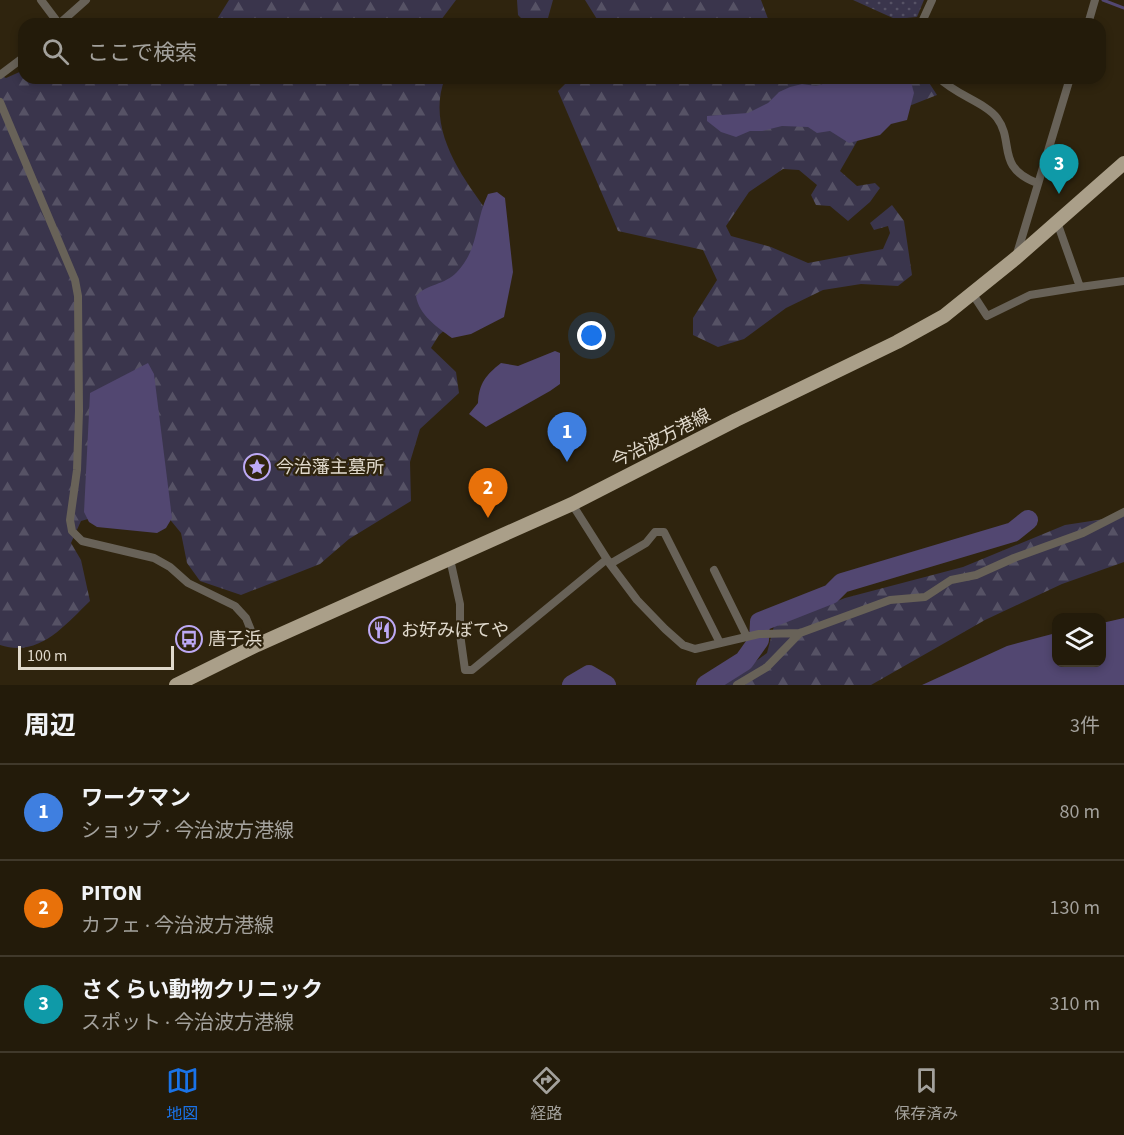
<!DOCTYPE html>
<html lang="ja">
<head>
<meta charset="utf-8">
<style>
  body { margin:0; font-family:"Source Sans 3","Noto Sans JP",sans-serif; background:#2b2413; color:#f1f3f6 }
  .controls { position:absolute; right:18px; bottom:18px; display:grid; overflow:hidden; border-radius:12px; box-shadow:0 3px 9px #0003 }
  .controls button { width:54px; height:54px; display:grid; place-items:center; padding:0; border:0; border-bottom:2px solid #40392b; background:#231b0a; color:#f1f3f6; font:30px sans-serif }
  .scale { position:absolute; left:18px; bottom:15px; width:156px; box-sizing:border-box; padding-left:6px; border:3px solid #e0d9cc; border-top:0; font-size:16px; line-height:21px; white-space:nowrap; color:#e0d9cc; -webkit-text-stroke:4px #2f240e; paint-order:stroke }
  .you { position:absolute; left:592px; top:336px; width:21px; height:21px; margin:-15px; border:4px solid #fff; border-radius:50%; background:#1a73e8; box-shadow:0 0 0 9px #1a73e833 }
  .badge { display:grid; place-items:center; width:39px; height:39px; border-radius:50%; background:#1a73e8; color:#fff; font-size:20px; font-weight:700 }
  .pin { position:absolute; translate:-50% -50px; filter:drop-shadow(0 2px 3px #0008) }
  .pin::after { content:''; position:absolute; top:32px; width:21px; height:18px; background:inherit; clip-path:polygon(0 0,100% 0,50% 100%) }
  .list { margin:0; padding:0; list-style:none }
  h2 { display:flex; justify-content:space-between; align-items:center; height:78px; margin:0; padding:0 24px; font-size:26px }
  h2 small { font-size:20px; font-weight:400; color:#a3a19c }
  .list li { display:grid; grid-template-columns:39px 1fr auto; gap:18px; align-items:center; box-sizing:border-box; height:96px; padding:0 24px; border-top:2px solid #40392b }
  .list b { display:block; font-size:22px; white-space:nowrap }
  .list p { margin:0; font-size:20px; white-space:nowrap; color:#a3a19c }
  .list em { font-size:20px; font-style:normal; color:#a3a19c }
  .icon { flex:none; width:33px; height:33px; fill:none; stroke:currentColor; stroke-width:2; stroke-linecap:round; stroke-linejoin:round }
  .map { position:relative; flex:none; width:1124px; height:685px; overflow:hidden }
  .search { position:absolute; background:#231b0a; box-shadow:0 3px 9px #0003; left:18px; right:18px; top:18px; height:66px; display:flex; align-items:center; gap:15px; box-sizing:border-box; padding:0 21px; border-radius:18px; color:#a3a19c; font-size:22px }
  .sheet { height:366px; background:#231b0a }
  nav { display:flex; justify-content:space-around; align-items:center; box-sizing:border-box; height:84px; border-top:2px solid #40392b; background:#231b0a; font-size:16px; color:#a3a19c }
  nav a { display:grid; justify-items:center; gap:3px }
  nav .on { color:#1a73e8 }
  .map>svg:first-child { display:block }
</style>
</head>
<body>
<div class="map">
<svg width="1124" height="685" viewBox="0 0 1124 685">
  <defs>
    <pattern id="forest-firs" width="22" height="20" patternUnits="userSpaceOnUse" patternTransform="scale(1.5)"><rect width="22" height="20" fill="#3a354c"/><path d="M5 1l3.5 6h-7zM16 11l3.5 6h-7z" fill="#565265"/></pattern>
    <pattern id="park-dots" width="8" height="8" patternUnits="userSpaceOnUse" patternTransform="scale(1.5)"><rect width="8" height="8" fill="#3a354c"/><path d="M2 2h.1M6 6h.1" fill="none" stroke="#565265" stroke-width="1.8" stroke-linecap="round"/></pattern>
  </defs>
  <rect width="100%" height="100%" fill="#2f240e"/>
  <path fill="url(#forest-firs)" d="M229 0H456L438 24H214Z
    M517 0H553L548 18 539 24H527L518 15Z
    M585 0H761L770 24H600Z
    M24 70V78H445C425 130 464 180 494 220L477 302 439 335 431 348 456 372 459 393 420 429 410 462 411 501 349 539 320 564 241 595 200 581 187 563 181 533 154 500 81 521 71 543 81 560 90 601C64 626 39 658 0 645V75L6 78Z
    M571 78H926L937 95 904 108 863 131 840 171 857 186 875 183 880 188 870 202 848 221 830 206 816 205 811 195 817 185 799 170 783 169 749 192 726 226 731 236 771 247 808 263 883 249 890 233 888 226 874 230 870 223 892 205 904 221 912 275 898 286 861 284 823 290 786 308 744 339 718 347 693 335V318L717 280 703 250 618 231 558 91Z
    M1124 516V562L1062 584 985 620 871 685H723L767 653 774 626 845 598 963 567 1065 525Z"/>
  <path fill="url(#park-dots)" d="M853 0H924L917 17 895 19Z"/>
  <path fill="#524771" d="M842 78H910L914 93 907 120 891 124 880 135 849 143 830 131 817 133 808 127 782 126 762 131H750L736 137 721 132 707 121V116L748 113 768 103 779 92 790 87 802 84 816 86Z
    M497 192 505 198 513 272 504 317 471 334 452 338C437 327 419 315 416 296 426 284 445 285 457 272 480 247 474 223 488 194Z
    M555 351 560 353V384L550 391 486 427 469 414 478 403C479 383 486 375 501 363L518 366Z
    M148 363 154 374 172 518 166 528 157 533 97 527 89 522 84 512 90 393Z
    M1124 618V685H922L1007 646 1056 633V662H1102V623Z"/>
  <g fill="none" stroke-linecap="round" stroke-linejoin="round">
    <path stroke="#524771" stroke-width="3" d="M1103 0 1124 8"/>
    <path stroke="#524771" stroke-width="20" d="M572 685 589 675 606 685
      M706 685 744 661 759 640 760 622 831 594 842 583 1013 532 1028 520"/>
    <path stroke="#686258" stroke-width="8" d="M41 0 59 24
      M59 24 86 0
      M921 24 932 0
      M1088 24 1095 0
      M0 75 24 57
      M939 78C956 95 986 103 997 118 1015 142 995 167 1037 183
      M0 102 75 280 78 296 79 411 77 470 70 520 72 531 82 541 154 558 170 567 188 583 235 606 246 618 257 645
      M1016 257 1070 78
      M1080 287 1124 281
      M972 293 987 316 1030 295 1080 287 1057 222
      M572 504 610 564 646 543 655 532H664L720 643
      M450 559 460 604V634L465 670H472L607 559
      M610 564 637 600 665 629 683 645 695 649 759 634 800 633 890 600 925 597 951 580 976 575 1014 558 1083 533 1124 512
      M714 570 747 637
      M737 685 767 667 800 633"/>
    <path stroke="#aa9f89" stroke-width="14" d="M176 685 257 645 572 504 736 420 897 342 944 316 1016 258 1124 163"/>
  </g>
  <defs>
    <symbol id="sight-ring" viewBox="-11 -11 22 22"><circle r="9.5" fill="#2f240e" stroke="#bda9f5" stroke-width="1.5"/><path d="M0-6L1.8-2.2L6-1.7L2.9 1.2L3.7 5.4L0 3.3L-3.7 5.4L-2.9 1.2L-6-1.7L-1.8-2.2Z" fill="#bda9f5"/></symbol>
    <symbol id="restaurant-ring" viewBox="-11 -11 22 22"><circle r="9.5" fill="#2f240e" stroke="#bda9f5" stroke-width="1.5"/><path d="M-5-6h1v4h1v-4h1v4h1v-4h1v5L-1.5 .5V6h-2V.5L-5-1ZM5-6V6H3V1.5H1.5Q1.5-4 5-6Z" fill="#bda9f5"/></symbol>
    <symbol id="bus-ring" viewBox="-11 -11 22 22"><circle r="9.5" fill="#2f240e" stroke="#bda9f5" stroke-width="1.5"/><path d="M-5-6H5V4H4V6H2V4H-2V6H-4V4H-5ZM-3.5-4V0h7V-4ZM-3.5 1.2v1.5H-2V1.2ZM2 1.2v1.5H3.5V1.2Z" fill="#bda9f5"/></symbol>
  </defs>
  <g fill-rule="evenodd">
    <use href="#sight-ring" x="242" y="452" width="30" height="30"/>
    <use href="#restaurant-ring" x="367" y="615" width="30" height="30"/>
    <use href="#bus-ring" x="174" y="624" width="30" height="30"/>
  </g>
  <g text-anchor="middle" stroke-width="4.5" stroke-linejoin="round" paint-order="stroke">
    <g font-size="18" fill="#e0d9cc" stroke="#2f240e">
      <text transform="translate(661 438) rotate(-27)" y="6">今治波方港線</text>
    </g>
    <g font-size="18" fill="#e0d9cc" stroke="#2f240e" text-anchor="start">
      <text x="276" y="473">今治藩主墓所</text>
      <text x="401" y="636">お好みぼてや</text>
      <text x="208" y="645">唐子浜</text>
    </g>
  </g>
</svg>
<div class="controls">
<button><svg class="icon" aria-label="layers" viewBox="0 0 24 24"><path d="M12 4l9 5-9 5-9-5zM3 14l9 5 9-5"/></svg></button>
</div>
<div class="scale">100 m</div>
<div class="you"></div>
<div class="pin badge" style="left:567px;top:462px;background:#3f7fe0">1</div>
<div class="pin badge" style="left:488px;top:518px;background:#e8710a">2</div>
<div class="pin badge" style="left:1059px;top:194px;background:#0f9aa8">3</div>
<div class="search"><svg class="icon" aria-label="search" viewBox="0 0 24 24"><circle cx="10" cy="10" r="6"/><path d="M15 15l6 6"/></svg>ここで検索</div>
</div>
<section class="sheet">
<h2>周辺<small>3件</small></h2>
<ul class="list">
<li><span class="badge" style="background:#3f7fe0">1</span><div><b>ワークマン</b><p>ショップ · 今治波方港線</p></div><em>80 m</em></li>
<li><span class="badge" style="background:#e8710a">2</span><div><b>PITON</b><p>カフェ · 今治波方港線</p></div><em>130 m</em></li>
<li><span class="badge" style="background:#0f9aa8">3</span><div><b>さくらい動物クリニック</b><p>スポット · 今治波方港線</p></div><em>310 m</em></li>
</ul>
</section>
<nav>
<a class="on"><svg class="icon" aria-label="map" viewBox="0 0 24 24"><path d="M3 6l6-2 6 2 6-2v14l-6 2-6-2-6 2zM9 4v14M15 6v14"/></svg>地図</a>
<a><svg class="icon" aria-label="directions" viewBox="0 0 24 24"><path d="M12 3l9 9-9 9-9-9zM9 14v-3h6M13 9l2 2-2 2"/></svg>経路</a>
<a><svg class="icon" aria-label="saved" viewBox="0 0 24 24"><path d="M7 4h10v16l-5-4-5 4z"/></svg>保存済み</a>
</nav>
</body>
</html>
